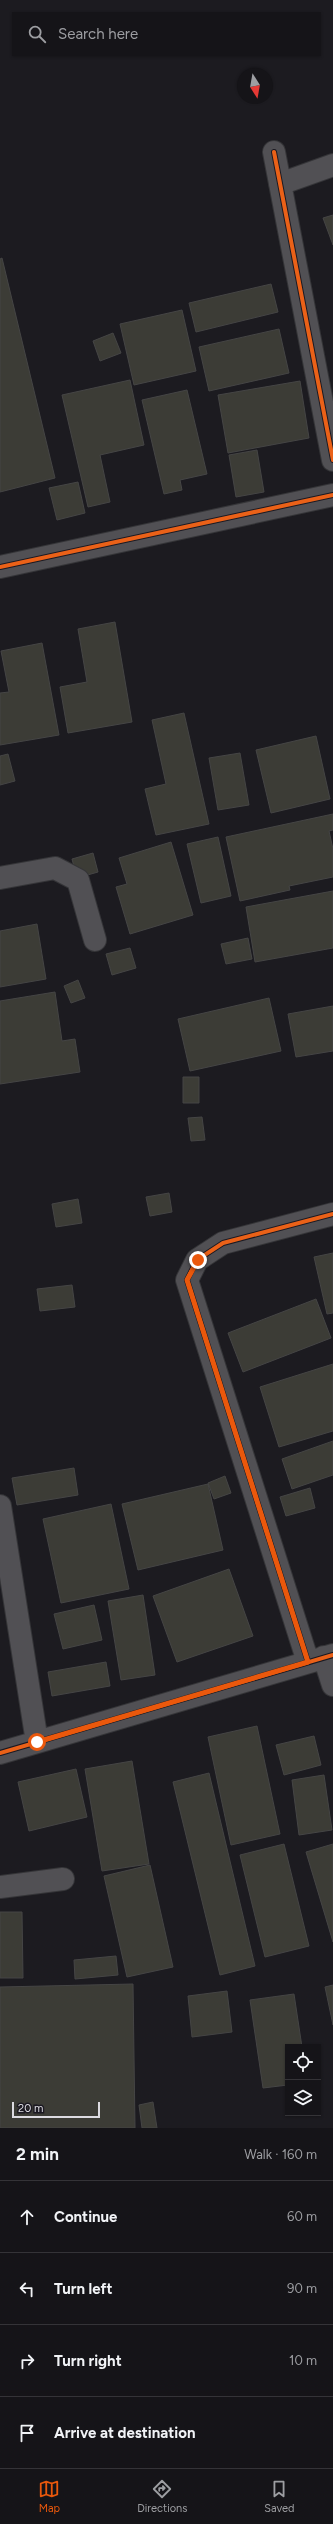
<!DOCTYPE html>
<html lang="en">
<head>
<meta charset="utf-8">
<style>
  body { margin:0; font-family:Figtree,sans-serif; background:#222125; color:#f1f3f6 }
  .controls { position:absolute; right:12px; bottom:12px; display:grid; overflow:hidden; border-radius:0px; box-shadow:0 1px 3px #0004 }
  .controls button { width:36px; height:36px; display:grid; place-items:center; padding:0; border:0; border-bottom:1px solid #343337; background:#151418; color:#f1f3f6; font:20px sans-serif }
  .compass { position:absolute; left:237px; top:68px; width:36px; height:36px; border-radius:50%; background:#151418; box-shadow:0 1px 3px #0004; rotate:169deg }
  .scale { position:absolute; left:12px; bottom:10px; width:88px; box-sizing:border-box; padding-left:4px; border:2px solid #dcdbe1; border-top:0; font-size:11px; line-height:14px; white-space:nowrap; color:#dcdbe1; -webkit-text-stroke:3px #1b1922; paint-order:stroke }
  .stop { position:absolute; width:12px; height:12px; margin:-9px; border:3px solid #ea580c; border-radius:50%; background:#fff }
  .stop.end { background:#ea580c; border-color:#fff; box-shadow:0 1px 4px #0008 }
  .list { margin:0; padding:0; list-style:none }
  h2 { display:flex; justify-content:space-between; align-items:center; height:52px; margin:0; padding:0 16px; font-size:17px }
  h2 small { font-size:13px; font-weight:400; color:#9d9ea2 }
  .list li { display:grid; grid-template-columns:26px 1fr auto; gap:12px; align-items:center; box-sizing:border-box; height:72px; padding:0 16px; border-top:1px solid #343337 }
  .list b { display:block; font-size:15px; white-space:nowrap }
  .list em { font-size:13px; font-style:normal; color:#9d9ea2 }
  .icon { flex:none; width:22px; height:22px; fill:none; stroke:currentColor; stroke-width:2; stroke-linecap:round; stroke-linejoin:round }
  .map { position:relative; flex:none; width:333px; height:2128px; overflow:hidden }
  .search { position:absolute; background:#151418; box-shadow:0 1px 3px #0004; left:12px; right:12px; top:12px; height:44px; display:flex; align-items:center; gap:10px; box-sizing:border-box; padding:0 14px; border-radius:0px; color:#9d9ea2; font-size:15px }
  .sheet { height:340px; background:#151418 }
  nav { display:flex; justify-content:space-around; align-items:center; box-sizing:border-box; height:56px; border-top:1px solid #343337; background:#151418; font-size:11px; color:#9d9ea2 }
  nav a { display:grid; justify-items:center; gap:2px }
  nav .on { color:#ea580c }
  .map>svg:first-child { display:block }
</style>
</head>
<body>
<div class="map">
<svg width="333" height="2128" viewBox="0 0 333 2128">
  <rect width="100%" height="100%" fill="#1c1b20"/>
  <path fill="#3c3c36" stroke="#454545" d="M333 215V245L323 218Z
    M2 258 55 478 0 492V259Z
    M271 284 278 312 196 332 189 303Z
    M182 310 196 371 134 385 120 324Z
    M279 329 289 373 209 391 199 347Z
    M113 333 121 353 100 361 93 341Z
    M130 380 144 445 100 455 110 502 88 507 62 395Z
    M300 381 309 438 228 453 218 395Z
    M187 390 207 474 180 480 182 490 164 494 142 400Z
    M257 450 264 492 236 497 229 455Z
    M78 482 85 513 57 520 49 488Z
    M115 622 132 722 68 733 60 687 87 682 78 629Z
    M42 643 59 735 0 745V693L9 692 1 651Z
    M184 713 209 824 156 835 145 789 166 784 152 720Z
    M316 736 330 799 271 813 256 750Z
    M240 753 249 805 218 810 209 758Z
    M8 754 15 781 0 785V756Z
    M333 814V830L329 831 333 849V877L289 886 290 890 240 901 226 837Z
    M218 837 231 896 201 903 187 844Z
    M171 842 193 915 130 934 116 887 127 884 119 858Z
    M93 853 98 872 77 878 72 859Z
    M333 891V948L255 962 246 907Z
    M37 924 46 979 0 987V931Z
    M248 938 252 959 226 964 221 944Z
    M130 948 136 968 112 975 106 954Z
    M78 980 85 998 71 1003 64 986Z
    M55 992 62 1041 75 1039 80 1072 0 1084V1001Z
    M269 998 281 1051 190 1071 178 1019Z
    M333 1006V1051L296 1057 288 1014Z
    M183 1077H199V1103H183Z
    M202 1117 205 1140 191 1141 188 1118Z
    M169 1193 172 1212 150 1216 146 1197Z
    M78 1199 82 1223 56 1227 52 1204Z
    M333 1253V1313L327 1314 314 1257Z
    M72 1285 75 1307 40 1311 37 1289Z
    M316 1299 331 1338 243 1372 228 1333Z
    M333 1364V1431L279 1447 260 1387Z
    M333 1441V1475L292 1489 282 1459Z
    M74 1468 78 1495 17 1505 12 1478Z
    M225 1476 231 1493 214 1499 208 1483Z
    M208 1484 223 1550 138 1570 122 1504Z
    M310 1488 315 1508 286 1516 280 1497Z
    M111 1504 129 1589 61 1603 43 1519Z
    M229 1569 253 1636 177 1662 153 1596Z
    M143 1595 155 1675 121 1680 108 1601Z
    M94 1605 102 1640 63 1649 54 1614Z
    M106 1662 110 1686 52 1696 48 1672Z
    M257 1726 280 1834 231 1845 208 1737Z
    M314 1736 321 1765 284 1775 276 1745Z
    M132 1761 149 1864 102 1871 85 1769Z
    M76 1769 87 1817 29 1831 18 1782Z
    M209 1773 255 1966 220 1975 173 1782Z
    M324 1775 332 1830 299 1835 292 1780Z
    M284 1844 309 1946 265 1957 240 1855Z
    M333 1844V1942L306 1852Z
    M150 1865 173 1967 127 1977 104 1876Z
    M0 1912H22L23 1978H0Z
    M116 1956 118 1975 75 1979 74 1960Z
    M133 1984 135 2128H0V1987Z
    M333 1985V2025L325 1987Z
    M227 1991 232 2032 192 2037 188 1996Z
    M294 1994 302 2047H288V2085L263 2088 250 2000Z
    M153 2102 157 2128H142L139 2105Z"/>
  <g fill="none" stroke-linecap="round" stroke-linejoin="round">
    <defs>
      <path id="minor" d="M274 152 333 460
        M280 184 333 165
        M0 567 333 495
        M0 878 55 868 78 880 95 940
        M0 1506 37 1742
        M324 1657 333 1685
        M308 1662 187 1280 197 1260 223 1243 333 1214
        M0 1753 333 1655
        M0 1887 63 1879"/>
    </defs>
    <use href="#minor" stroke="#353538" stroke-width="24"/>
    <use href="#minor" stroke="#515054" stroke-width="22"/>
    <defs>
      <path id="cycleway" d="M274 152 333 460
        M0 567 333 495
        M308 1662 187 1280 197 1260 223 1243 333 1214
        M0 1753 333 1655"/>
    </defs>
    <use href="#cycleway" stroke="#1b1922" stroke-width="6"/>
    <use href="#cycleway" stroke="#ea6118" stroke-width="4"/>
  </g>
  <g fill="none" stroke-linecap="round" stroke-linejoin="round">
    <path stroke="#ea580c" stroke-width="5" d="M37 1742 308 1662 187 1280 198 1260"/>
  </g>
</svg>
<div class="controls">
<button><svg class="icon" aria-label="locate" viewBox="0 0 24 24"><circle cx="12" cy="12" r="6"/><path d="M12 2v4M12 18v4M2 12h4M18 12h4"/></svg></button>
<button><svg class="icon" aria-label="layers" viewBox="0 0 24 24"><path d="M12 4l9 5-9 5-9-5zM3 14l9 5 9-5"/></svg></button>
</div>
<svg class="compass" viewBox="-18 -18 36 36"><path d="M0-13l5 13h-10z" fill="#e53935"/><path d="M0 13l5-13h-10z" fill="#9d9ea2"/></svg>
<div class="scale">20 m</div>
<div class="stop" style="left:37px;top:1742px"></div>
<div class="stop end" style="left:198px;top:1260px"></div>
<div class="search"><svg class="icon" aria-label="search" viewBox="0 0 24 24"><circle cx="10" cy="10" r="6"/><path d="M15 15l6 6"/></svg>Search here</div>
</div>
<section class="sheet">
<h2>2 min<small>Walk · 160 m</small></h2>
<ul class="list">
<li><svg class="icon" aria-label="ahead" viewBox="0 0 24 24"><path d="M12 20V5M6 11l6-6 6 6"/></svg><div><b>Continue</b></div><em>60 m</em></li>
<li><svg class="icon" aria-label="left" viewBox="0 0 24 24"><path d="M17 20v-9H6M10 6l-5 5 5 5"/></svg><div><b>Turn left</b></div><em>90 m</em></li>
<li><svg class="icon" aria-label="right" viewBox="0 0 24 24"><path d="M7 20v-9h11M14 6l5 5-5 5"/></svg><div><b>Turn right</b></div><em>10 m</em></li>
<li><svg class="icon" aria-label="arrive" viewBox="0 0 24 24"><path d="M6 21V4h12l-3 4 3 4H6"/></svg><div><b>Arrive at destination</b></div></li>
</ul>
</section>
<nav>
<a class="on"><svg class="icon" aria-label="map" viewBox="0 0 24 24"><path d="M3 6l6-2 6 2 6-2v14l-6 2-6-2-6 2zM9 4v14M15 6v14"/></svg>Map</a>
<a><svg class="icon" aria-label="directions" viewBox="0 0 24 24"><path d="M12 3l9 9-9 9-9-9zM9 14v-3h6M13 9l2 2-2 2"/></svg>Directions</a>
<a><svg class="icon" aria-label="saved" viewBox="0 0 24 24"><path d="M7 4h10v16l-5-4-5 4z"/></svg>Saved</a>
</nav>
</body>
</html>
